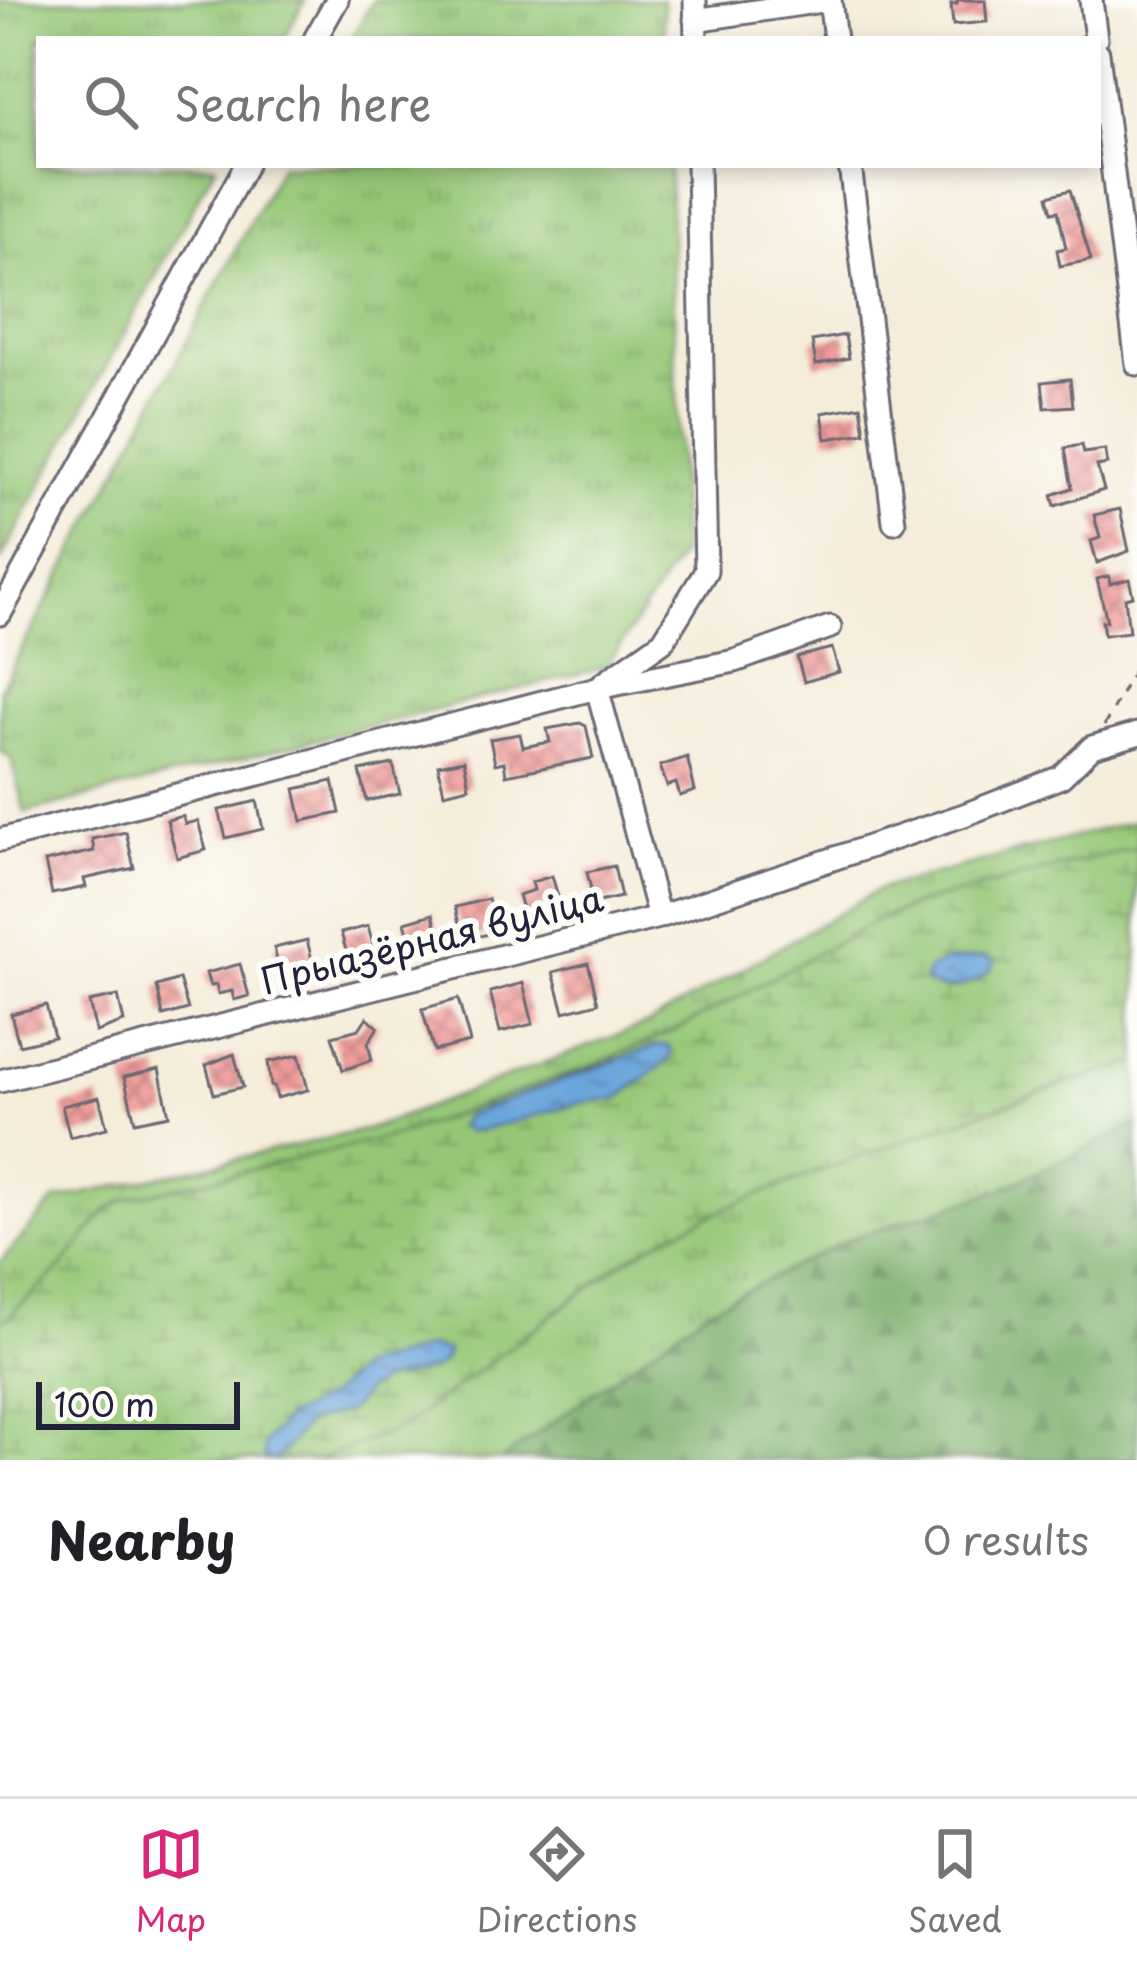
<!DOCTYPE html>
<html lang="en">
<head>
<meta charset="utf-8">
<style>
  body { margin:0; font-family:"Playpen Sans",sans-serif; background:#f6f6f6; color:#202124 }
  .scale { position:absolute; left:36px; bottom:30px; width:204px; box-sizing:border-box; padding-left:12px; border:6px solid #22223b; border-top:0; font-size:33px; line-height:42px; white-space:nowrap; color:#22223b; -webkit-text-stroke:9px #fdfcf7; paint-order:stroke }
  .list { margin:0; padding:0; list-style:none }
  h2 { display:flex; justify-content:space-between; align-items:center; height:156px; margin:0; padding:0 48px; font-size:51px }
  h2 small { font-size:39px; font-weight:400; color:#757577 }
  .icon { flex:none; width:66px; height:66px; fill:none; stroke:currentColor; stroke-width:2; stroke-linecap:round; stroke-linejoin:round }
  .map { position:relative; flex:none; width:1137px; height:1460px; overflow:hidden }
  .search { position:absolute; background:#fff; box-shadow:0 6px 18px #0003; left:36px; right:36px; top:36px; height:132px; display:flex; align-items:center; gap:30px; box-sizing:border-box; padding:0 42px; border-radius:0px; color:#757577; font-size:45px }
  .sheet { height:336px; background:#fff }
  nav { display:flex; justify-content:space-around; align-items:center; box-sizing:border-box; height:168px; border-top:3px solid #e0e0e0; background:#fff; font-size:33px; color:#757577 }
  nav a { display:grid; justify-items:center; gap:6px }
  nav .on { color:#db2777 }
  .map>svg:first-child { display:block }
</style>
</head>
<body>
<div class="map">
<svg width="1137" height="1460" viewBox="0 0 1137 1460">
  <defs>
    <pattern id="grass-tufts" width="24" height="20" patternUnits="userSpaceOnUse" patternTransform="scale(3)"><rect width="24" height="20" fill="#96c777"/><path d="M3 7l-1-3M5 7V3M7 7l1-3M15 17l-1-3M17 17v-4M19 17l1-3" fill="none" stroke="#7aa163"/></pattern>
    <pattern id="forest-firs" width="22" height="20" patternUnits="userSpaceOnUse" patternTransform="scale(3)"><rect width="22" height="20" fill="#78ac68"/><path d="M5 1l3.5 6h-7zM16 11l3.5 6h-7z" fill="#628c57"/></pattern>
    <pattern id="wetland-marsh" width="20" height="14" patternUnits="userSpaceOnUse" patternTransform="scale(3)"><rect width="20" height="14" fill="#96c777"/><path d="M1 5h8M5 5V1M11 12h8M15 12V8" fill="none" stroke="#7aa163"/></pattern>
    <pattern id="water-ripples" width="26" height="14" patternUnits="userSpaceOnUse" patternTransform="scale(3)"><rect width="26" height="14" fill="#6ba5db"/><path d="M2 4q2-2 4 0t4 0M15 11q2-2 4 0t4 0" fill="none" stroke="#5886b3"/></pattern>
    <pattern id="building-cross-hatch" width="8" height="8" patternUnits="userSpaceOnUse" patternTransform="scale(3)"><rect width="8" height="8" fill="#f09d9c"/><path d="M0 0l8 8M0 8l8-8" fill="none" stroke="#c28080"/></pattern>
  </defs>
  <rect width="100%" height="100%" fill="#fdfcf7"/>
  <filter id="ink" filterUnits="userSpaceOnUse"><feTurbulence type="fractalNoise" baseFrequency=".00833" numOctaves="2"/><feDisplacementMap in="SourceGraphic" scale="24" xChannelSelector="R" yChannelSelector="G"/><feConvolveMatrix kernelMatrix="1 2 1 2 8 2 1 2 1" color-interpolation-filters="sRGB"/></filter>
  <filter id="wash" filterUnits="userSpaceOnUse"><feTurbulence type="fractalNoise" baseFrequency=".004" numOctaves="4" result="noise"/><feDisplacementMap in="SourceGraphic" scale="48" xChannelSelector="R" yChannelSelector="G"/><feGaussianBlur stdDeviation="2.7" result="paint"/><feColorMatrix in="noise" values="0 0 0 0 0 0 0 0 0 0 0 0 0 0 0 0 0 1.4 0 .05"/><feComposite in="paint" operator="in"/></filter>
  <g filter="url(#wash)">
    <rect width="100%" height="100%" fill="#f5edda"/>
    <path fill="url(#grass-tufts)" stroke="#5c7459" stroke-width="3" d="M0 0H305L284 39H39V165H216L0 561Z
      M373 0H663L664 39H351Z
      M281 165H669L682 552 606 667 25 813 11 758 0 751V690Z
      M1137 820V1460H0V1262L55 1200 369 1129 648 1024 880 889Z"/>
    <path fill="url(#forest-firs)" stroke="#4d6752" stroke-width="3" d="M1137 1125V1460H502L706 1310 852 1238 997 1191Z"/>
    <path fill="url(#wetland-marsh)" stroke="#5c7459" stroke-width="3" d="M1137 847V1062C1045 1088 957 1122 867 1154 783 1185 699 1214 623 1262L403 1427 318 1460H0V1324L61 1268 106 1211 126 1199 395 1136 594 1065 682 1027 880 919 917 904Z"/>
    <path fill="url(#water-ripples)" stroke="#46648b" stroke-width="3" d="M985 957 994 961 991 970C973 986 945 996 925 982L927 971 943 962Z
      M667 1045 672 1051 669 1060 619 1098 580 1103 480 1131 467 1132 459 1126 465 1116 655 1046Z
      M429 1347 447 1351 444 1361 434 1369 383 1381 367 1390 349 1411 307 1423 275 1460 264 1458V1444L286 1418 329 1396 359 1368Z"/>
    <g id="blocks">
      <path fill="url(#building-cross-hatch)" d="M957 0H985L987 22 953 25 951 4H957Z
        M1070 190 1091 260 1060 266 1057 250 1066 248 1058 211 1052 212 1048 196Z
        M845 335 849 358 816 365 812 341Z
        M1070 379 1073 406 1045 408 1042 382Z
        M861 406 865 433 826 439 822 413Z
        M1082 445 1084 453 1105 450 1107 464 1097 466 1104 490 1055 506 1052 495 1072 488 1065 448Z
        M1120 509 1129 551 1097 563 1091 541 1100 538 1094 515Z
        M1109 576 1110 584 1129 579 1133 596 1125 598 1129 632 1104 635 1102 621H1107L1097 579Z
        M832 648 839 672 804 682 797 657Z
        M580 723 586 726 593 758 506 775 504 762 495 764 490 739 520 734 523 747 550 742 547 729Z
        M687 757 695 791 680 796 676 783 667 786 660 766Z
        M464 760 469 787 444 793 438 765Z
        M393 764 400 794 367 801 360 771Z
        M333 781 340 813 302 821 295 789Z
        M257 801 263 829 226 838 219 810Z
        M183 816 185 824 198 821 206 850 177 858 167 820Z
        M126 832 134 868 84 879 86 887 52 894 45 862 94 851 92 839Z
        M614 866 621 897 594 903 587 872Z
        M552 876 564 917 526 923 518 895 534 890 532 882Z
        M488 899 497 932 472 938 470 929 461 932 455 907Z
        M433 914 442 947 413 951 405 922Z
        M368 926 376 956 350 964 341 933Z
        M307 940 315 972 282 981 274 948Z
        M588 963 598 1003 564 1012 553 972Z
        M240 964 249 996 234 1000 232 991 218 994 216 985 210 986 206 973Z
        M179 979 188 1009 163 1016 157 986Z
        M523 983 533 1024 500 1032 490 992Z
        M118 996 124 1022 96 1032 89 1002Z
        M458 999 470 1042 434 1051 422 1009Z
        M46 1005 54 1037 19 1045 11 1014Z
        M367 1017 378 1027 368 1043 372 1060 343 1070 332 1036 359 1029Z
        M234 1054 243 1087 214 1094 206 1065Z
        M299 1055 308 1090 277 1098 274 1086H271L268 1062Z
        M159 1069 169 1115 135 1122 124 1077Z
        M99 1097 107 1128 70 1137 62 1106Z"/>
    </g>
  </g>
  <g filter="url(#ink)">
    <use href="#blocks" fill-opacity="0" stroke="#6c6973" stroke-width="3"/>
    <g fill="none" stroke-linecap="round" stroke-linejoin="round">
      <defs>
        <path id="minor" d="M695 0 696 39
          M830 0 835 39
          M1091 0 1096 39
          M695 20 829 0
          M315 39 337 0
          M1098 53 1137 364
          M850 165 894 522
          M0 614 246 165
          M602 684 663 641 706 571 698 165
          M597 688 659 917
          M0 840 597 688 735 661 830 627
          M0 1081 659 917 964 815 1061 777 1092 747 1137 734"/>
      </defs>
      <use href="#minor" stroke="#6c6973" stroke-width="27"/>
      <path stroke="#6c6973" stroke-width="3" stroke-dasharray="9 9" stroke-linecap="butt" d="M1104 726 1137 664"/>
      <use href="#minor" stroke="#fff" stroke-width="21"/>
    </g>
  </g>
  <g text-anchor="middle" stroke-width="12" stroke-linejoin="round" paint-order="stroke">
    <g font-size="36" fill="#22223b" stroke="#fdfcf7">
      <text transform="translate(432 940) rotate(-14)" y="13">Прыазёрная вуліца</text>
    </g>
  </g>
</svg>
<div class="scale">100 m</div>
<div class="search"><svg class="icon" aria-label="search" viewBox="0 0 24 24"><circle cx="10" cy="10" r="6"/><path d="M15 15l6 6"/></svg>Search here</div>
</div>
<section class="sheet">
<h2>Nearby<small>0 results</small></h2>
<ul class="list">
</ul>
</section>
<nav>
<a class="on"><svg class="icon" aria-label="map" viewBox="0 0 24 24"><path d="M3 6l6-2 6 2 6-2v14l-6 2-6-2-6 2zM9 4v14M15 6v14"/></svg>Map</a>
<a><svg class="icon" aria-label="directions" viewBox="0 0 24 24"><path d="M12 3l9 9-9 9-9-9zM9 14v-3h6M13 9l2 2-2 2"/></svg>Directions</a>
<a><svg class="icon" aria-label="saved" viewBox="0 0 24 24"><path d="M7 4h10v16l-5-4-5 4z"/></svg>Saved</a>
</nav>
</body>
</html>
